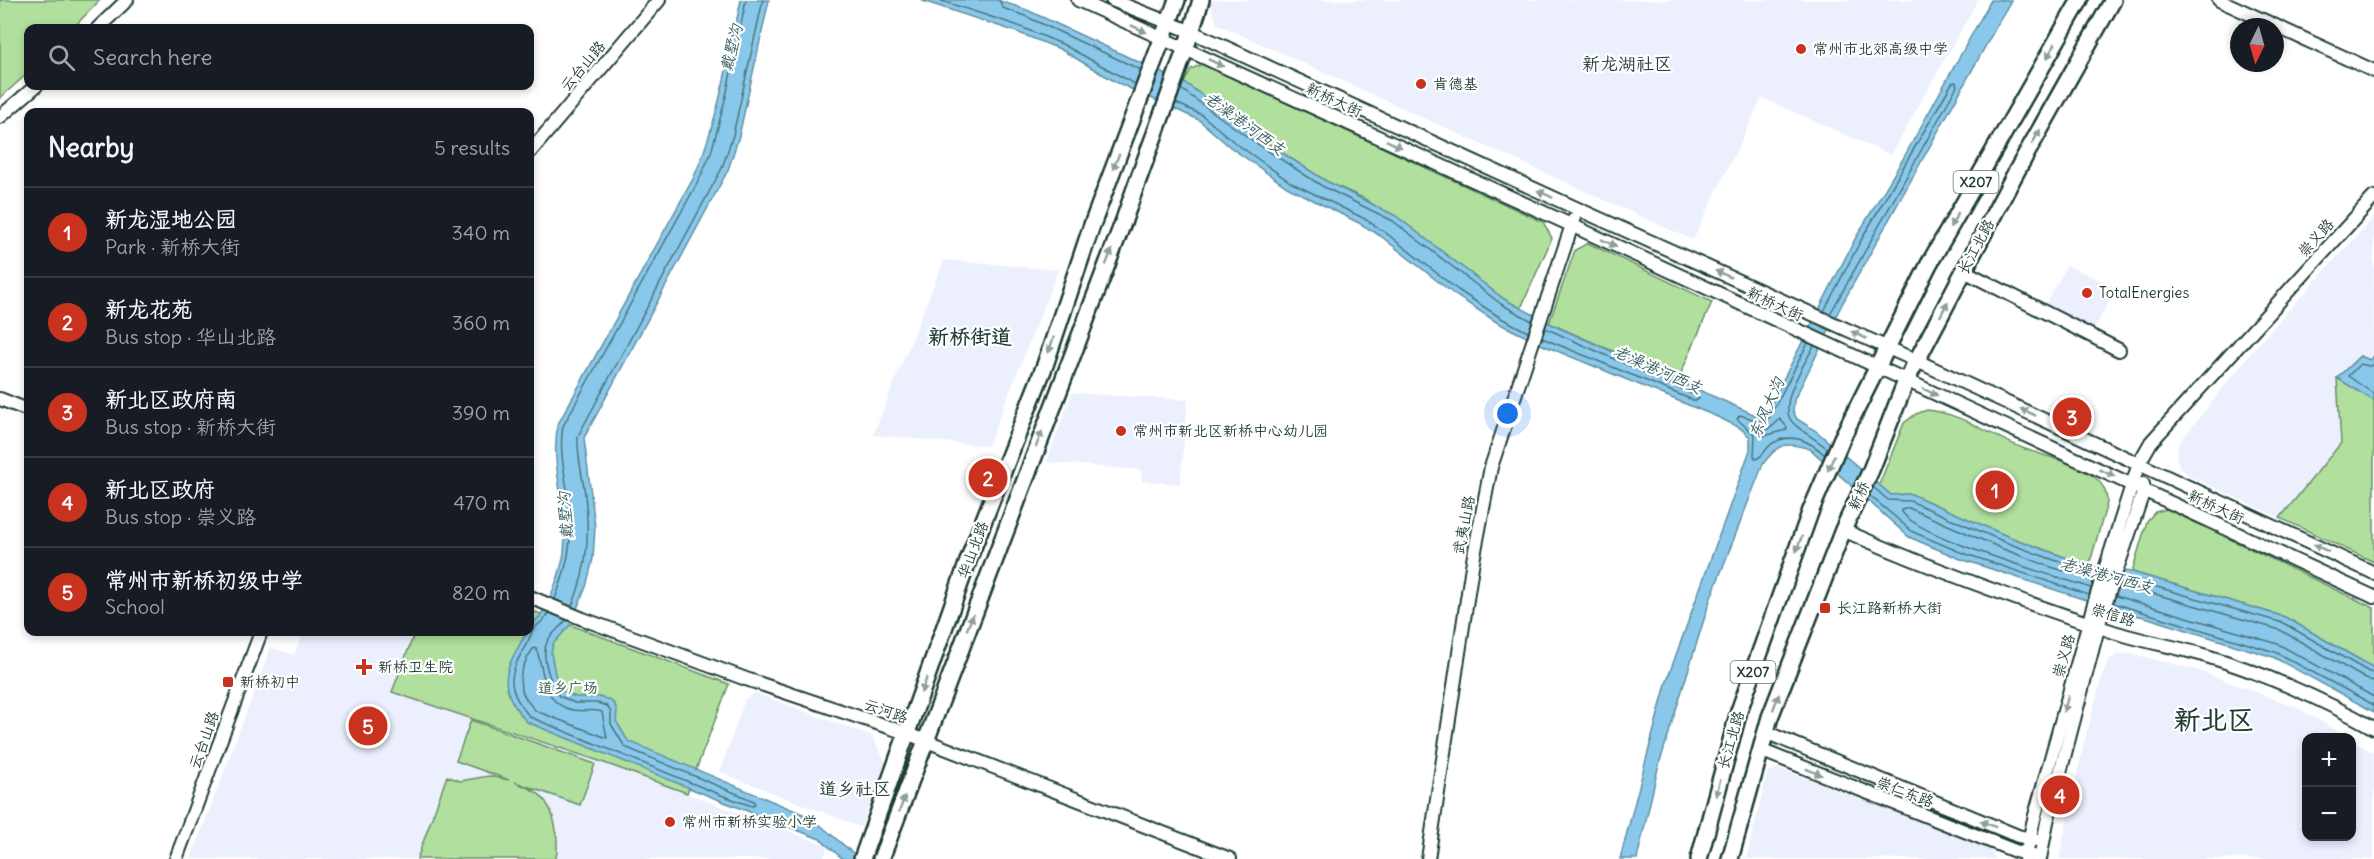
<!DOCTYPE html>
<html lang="en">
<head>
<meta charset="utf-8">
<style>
  body { margin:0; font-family:Delius,"LXGW WenKai TC",sans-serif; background:#20242c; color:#f1f3f6 }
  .controls { position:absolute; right:18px; bottom:18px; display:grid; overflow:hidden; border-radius:12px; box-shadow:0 3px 9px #0003 }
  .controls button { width:54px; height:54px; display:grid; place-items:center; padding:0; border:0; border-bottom:2px solid #363941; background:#171b24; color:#f1f3f6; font:30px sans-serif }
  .compass { position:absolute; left:2230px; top:18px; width:54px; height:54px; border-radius:50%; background:#171b24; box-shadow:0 3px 9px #0003; rotate:185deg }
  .you { position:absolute; left:1508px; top:414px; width:21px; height:21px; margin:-15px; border:4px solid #fff; border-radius:50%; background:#1a73e8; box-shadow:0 0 0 9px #1a73e833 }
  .badge { display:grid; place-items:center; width:39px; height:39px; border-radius:50%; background:#c8321e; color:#fff; font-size:20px; font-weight:700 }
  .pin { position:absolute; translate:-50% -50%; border:3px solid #fff; box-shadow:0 2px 6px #0006 }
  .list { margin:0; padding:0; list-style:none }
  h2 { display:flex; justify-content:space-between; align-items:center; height:78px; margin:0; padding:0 24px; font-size:26px }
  h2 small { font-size:20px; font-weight:400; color:#9ea1a6 }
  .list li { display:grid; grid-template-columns:39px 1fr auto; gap:18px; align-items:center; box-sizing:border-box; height:90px; padding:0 24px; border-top:2px solid #363941 }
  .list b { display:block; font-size:22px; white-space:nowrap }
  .list p { margin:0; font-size:20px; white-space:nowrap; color:#9ea1a6 }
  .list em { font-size:20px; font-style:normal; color:#9ea1a6 }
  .icon { flex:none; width:33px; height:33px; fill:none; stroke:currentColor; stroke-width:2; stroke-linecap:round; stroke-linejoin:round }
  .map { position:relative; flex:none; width:2374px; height:859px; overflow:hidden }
  .search { position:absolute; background:#171b24; box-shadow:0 3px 9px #0003; left:24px; top:24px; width:510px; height:66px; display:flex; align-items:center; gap:15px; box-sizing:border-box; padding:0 21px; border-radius:12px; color:#9ea1a6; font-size:22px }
  .panel { position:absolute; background:#171b24; box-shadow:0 3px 9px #0003; left:24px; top:108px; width:510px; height:528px; border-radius:12px }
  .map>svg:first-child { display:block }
</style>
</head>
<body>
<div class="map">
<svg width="2374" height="859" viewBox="0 0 2374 859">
  <rect width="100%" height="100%" fill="#fff"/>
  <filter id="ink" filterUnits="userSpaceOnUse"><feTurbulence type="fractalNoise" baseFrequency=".0167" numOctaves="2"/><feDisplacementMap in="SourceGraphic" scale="12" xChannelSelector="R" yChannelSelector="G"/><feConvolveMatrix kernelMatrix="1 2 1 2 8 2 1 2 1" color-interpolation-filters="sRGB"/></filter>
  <g filter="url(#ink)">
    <path fill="#eceffe" d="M1212 0H1978L1891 155 1762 98 1693 240 1217 24 1210 4Z
      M2374 217V356L2370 360 2337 378 2341 443 2280 518 2191 477 2180 468 2176 456 2179 443 2259 343Z
      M944 260 1058 270 988 446 873 435Z
      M2067 265 2116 288 2094 329 2046 303Z
      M1072 393 1188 400 1180 484 1142 481 1141 470 1047 462Z
      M303 632H415L392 692 599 761 828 846 823 859H191L271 647 294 655Z
      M2119 654H2133L2197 670 2298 708 2347 737 2306 738V836H2352V740L2374 753V859H2059L2085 739 2102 677 2109 660Z
      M755 693 872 736 885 762 861 827 720 772 745 699Z
      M1778 768 1987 846 1996 859H1746L1768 772Z"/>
    <path fill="#b1df9e" stroke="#688e69" stroke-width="1.5" d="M0 0H100L73 28H28V73L0 98Z
      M1202 64 1543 222 1552 238 1521 308 1504 299 1365 199 1326 181 1259 138 1184 83 1191 69Z
      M1588 243 1712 302 1678 380 1549 323 1575 250Z
      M2360 356 2370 360 2374 356V562L2280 518 2341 443 2337 378Z
      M1927 410C1962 413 1992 437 2025 449 2047 457 2073 462 2093 476 2103 483 2107 492 2107 503L2089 566 2007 536 1911 494 1891 495 1879 485 1904 423 1916 414Z
      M2167 509 2374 608V668L2285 617 2132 572 2147 521 2155 512Z
      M530 610 729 684 687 793 599 761 392 692 415 632H530Z
      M471 720 595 764 580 805 515 782C523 786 534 789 541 796 556 811 559 839 556 859H417L447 776 460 781 489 776 509 780 456 761Z"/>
    <path fill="#8ac8eb" stroke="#5f90a2" stroke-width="1.5" d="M741 0H769L739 136 728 170 584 438 595 527 593 559 586 587 570 625 553 644 551 653 555 674 563 692 576 697H599L610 700 615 705 617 711 616 721 628 741 805 815 819 824 860 859H843L820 839 719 800 527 722C494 686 505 669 527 632H530C530 622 538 621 542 613 551 599 562 569 564 552 569 509 549 466 558 424L694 177C718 121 728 60 741 0Z
      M920 0H997L1027 10 1188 85 1259 138 1326 181 1396 216 1504 299 1557 327 1753 414 1764 417 1855 239 1903 159 1991 0H2011L1841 306 1794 400 1793 411 1797 419 1816 431 1891 495 1911 494 2007 536 2089 566 2132 572 2285 617 2374 668V712L2273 657 2145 617 2128 614 1958 558 1909 537 1810 449C1784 442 1780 442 1763 464L1710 600 1658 768 1637 859H1620L1667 680 1750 450V437L1740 428 1720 418 1545 346 1498 323 1455 295 1382 237 1361 224 1287 187 1230 147 1199 120 1116 82 1060 49 1014 31Z
      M2360 356 2370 360 2374 356V401L2337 378Z"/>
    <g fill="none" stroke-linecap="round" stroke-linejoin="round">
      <path stroke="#4a757d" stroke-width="1.5" d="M939 0 1016 25 1062 44 1135 84
        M999 0 1003 8 1025 16 1141 70
        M1181 89 1256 143 1322 186 1393 221 1501 304 1532 321
        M1176 103 1202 115 1234 142 1290 182 1365 219 1386 233 1458 290 1501 318 1528 332
        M1824 311 1860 242 1952 83 1956 82 1957 86 1830 314
        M1542 338 1695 401 1699 399 1697 396 1545 328
        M1808 343 1768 420 1762 422 1740 415 1737 419 1755 435 1754 456 1756 459C1764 456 1766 447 1773 443 1792 432 1811 442 1825 455
        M1814 346C1805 363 1776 406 1793 423 1802 432 1818 440 1828 449
        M2374 365 2369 366 2360 364 2348 376 2374 394
        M1780 419 1787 427 1786 430 1764 436V431L1773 426Z
        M1873 487 1888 500 1910 501 2005 542 2054 560 2096 573
        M1869 495 1913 532 1960 552 2089 595
        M2122 577 2283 623 2369 672 2374 673
        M2120 584 2280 630 2366 679 2374 681
        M2091 588C2059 577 1911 536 1901 510L1909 508 2003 549 2051 567 2094 580
        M2116 596 2278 644 2374 697
        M555 599C567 568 573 542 570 509 567 481 558 454 563 426L699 180 711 153 726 96 746 0
        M2113 603 2275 652 2374 705
        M572 606C589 566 590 529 584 487 581 470 577 453 578 436L722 168 733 135 763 0
        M549 613C545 621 537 624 533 630 531 634 529 640 527 643 509 674 504 688 530 717L721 795 752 806 755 805 754 801 625 747 611 724V712L607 706 597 703H575L559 696C551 683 540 657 547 642 551 634 561 627 566 620
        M536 648C545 671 541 704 573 710 583 712 592 709 602 712L607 738 536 711C514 689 517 673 533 649Z"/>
      <defs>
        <path id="minor" d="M1078 0 1571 225 2374 597
          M1112 0 1192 32 1578 209 1917 361 2374 573
          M2219 0 2374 71
          M98 28 127 0
          M0 117 36 86
          M530 152 659 0
          M1964 271 2119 350
          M0 399 28 410
          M1843 530C1931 569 2020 601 2111 631 2141 641 2173 646 2203 655 2259 671 2324 700 2374 728
          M530 597 583 619 746 679 906 733 1230 859
          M1765 732 2018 836 2036 840
          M1760 750 2015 851 2033 856
          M176 859 261 632
          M1428 859 1472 566 1491 467 1574 219
          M2025 859 2034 819 2093 607 2139 463 2151 442 2374 197
          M2040 859 2047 822 2102 613 2144 490 2143 484"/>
        <path id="major" d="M862 859 972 550 1045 365 1092 225 1177 0
          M881 859 1124 220C1149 146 1179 75 1201 0
          M1699 859 1739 711 1811 510 1842 438 1929 264 2080 0
          M1730 859 1770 717 1843 530 1871 470 1906 381 2015 174 2113 0"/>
      </defs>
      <use href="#minor" stroke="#1f3d34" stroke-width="16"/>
      <use href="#major" stroke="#1f3d34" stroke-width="20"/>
      <use href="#minor" stroke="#fff" stroke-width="12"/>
      <use href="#major" stroke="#fff" stroke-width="15"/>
    </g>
    <defs><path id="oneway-solid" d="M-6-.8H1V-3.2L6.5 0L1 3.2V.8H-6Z" transform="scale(1.5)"/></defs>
    <g fill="#8f9e9a">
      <use href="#oneway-solid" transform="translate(1139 29) rotate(25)"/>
      <use href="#oneway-solid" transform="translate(2051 51) rotate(120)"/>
      <use href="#oneway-solid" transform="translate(1216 63) rotate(25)"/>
      <use href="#oneway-solid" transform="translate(2036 137) rotate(-60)"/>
      <use href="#oneway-solid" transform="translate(1394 144) rotate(25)"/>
      <use href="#oneway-solid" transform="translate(1116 162) rotate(111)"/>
      <use href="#oneway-solid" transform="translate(1545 194) rotate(-155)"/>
      <use href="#oneway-solid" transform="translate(1954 220) rotate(120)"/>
      <use href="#oneway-solid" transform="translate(1609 243) rotate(25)"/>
      <use href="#oneway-solid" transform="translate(1109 257) rotate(-69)"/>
      <use href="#oneway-solid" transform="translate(1723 274) rotate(-156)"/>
      <use href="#oneway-solid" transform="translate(1944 309) rotate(-63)"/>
      <use href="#oneway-solid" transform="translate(1859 335) rotate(-155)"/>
      <use href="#oneway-solid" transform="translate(1051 345) rotate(109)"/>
      <use href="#oneway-solid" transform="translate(1930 392) rotate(25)"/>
      <use href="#oneway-solid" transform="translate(2028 412) rotate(-155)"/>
      <use href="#oneway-solid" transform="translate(1039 439) rotate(-69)"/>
      <use href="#oneway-solid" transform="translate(1831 463) rotate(113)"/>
      <use href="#oneway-solid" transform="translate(2107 473) rotate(25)"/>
      <use href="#oneway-solid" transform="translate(1799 544) rotate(110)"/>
      <use href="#oneway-solid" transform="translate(2321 548) rotate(-155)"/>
      <use href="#oneway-solid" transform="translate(970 622) rotate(-69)"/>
      <use href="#oneway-solid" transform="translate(924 685) rotate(110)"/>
      <use href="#oneway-solid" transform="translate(1776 702) rotate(-69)"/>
      <use href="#oneway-solid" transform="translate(2066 704) rotate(106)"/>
      <use href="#oneway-solid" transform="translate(1814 772) rotate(22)"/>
      <use href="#oneway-solid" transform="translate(1718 788) rotate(105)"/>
      <use href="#oneway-solid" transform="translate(902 804) rotate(-70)"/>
      <use href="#oneway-solid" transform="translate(1988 824) rotate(-158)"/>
    </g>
  </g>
  <g fill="#c8321e" stroke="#fff" stroke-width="2">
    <circle cx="1801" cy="49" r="6"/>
    <circle cx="1421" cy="84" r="6"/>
    <circle cx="2087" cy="293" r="6"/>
    <circle cx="1121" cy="431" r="6"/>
    <rect x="1819" y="602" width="12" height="12" rx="3"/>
    <path d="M361 658h6v6h6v6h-6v6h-6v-6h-6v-6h6z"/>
    <rect x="222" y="676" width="12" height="12" rx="3"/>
    <circle cx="670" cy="822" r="6"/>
  </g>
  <g text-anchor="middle" stroke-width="4.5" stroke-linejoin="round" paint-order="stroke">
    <g fill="#fff" stroke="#627771" stroke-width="1.5">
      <rect x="1953.5" y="171" width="45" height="22" rx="4.5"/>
      <rect x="1730.5" y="661" width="45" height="22" rx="4.5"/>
    </g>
    <g font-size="14" font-weight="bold" fill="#1f3d34">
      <text x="1976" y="187">X207</text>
      <text x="1753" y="677">X207</text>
    </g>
    <g font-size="15" fill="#1f3d34" stroke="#fff" text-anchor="start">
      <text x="1813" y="54">常州市北郊高级中学</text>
      <text x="1433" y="89">肯德基</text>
      <text x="2099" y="298">TotalEnergies</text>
      <text x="1133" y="436">常州市新北区新桥中心幼儿园</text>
      <text x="1837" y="613">长江路新桥大街</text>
      <text x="378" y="672">新桥卫生院</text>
      <text x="240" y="687">新桥初中</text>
      <text x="682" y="827">常州市新桥实验小学</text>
    </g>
    <g font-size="15" fill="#1f3d34" stroke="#fff">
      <text transform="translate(583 66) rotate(-50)" y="5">云台山路</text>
      <text transform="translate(1334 100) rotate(25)" y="5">新桥大街</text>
      <text transform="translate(2316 238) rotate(-48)" y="5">崇义路</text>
      <text transform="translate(1976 247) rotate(-62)" y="5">长江北路</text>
      <text transform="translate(1775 304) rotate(25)" y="5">新桥大街</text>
      <text transform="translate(1859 496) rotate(-66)" y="5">新桥</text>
      <text transform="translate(2216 507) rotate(25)" y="5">新桥大街</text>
      <text transform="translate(1464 525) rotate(-79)" y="5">武夷山路</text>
      <text transform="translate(973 550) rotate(-69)" y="5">华山北路</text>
      <text transform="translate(2113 615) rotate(17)" y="5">崇信路</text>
      <text transform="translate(2064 656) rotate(-74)" y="5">崇义路</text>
      <text transform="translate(886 711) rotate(19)" y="5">云河路</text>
      <text transform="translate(204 740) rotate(-70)" y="5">云台山路</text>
      <text transform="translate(1731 740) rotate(-74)" y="5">长江北路</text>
      <text transform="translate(1905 792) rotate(21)" y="5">崇仁东路</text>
    </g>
    <g font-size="15" fill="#3c5d49" stroke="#fff">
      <text x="568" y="693">道乡广场</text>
    </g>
    <g font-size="16" font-style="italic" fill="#3a6062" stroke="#fff">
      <text transform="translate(731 48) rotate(-76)" y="6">戴墅沟</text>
      <text transform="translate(1245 123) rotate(36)" y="6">老澡港河西支</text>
      <text transform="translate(1658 369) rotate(24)" y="6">老澡港河西支</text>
      <text transform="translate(1766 408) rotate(-66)" y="6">东风大沟</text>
      <text transform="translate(565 516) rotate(-94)" y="6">戴墅沟</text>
      <text transform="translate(2107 575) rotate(15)" y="6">老澡港河西支</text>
    </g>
    <g font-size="18" fill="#1f3d34" stroke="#fff">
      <text x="1627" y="70">新龙湖社区</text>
      <text x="855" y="795">道乡社区</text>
    </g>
    <g font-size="21" font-weight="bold" fill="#1f3d34" stroke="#fff">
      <text x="970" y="344">新桥街道</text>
    </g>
    <g font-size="27" font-weight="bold" fill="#1f3d34" stroke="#fff">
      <text x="2214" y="729">新北区</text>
    </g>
  </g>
</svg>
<div class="controls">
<button>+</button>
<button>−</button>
</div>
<svg class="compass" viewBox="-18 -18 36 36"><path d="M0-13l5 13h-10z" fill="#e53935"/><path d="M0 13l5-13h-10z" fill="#9ea1a6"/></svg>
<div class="you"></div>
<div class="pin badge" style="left:1995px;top:490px">1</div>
<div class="pin badge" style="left:988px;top:478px">2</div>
<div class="pin badge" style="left:2072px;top:417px">3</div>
<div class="pin badge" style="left:2060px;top:795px">4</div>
<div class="pin badge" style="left:368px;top:726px">5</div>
<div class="search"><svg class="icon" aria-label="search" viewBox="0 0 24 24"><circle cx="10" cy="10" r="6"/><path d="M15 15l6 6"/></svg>Search here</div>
<section class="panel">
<h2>Nearby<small>5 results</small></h2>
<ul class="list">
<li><span class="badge">1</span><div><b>新龙湿地公园</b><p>Park · 新桥大街</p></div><em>340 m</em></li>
<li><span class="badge">2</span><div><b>新龙花苑</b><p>Bus stop · 华山北路</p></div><em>360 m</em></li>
<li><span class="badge">3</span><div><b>新北区政府南</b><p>Bus stop · 新桥大街</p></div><em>390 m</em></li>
<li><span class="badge">4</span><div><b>新北区政府</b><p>Bus stop · 崇义路</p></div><em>470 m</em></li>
<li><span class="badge">5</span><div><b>常州市新桥初级中学</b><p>School</p></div><em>820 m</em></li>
</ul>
</section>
</div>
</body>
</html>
